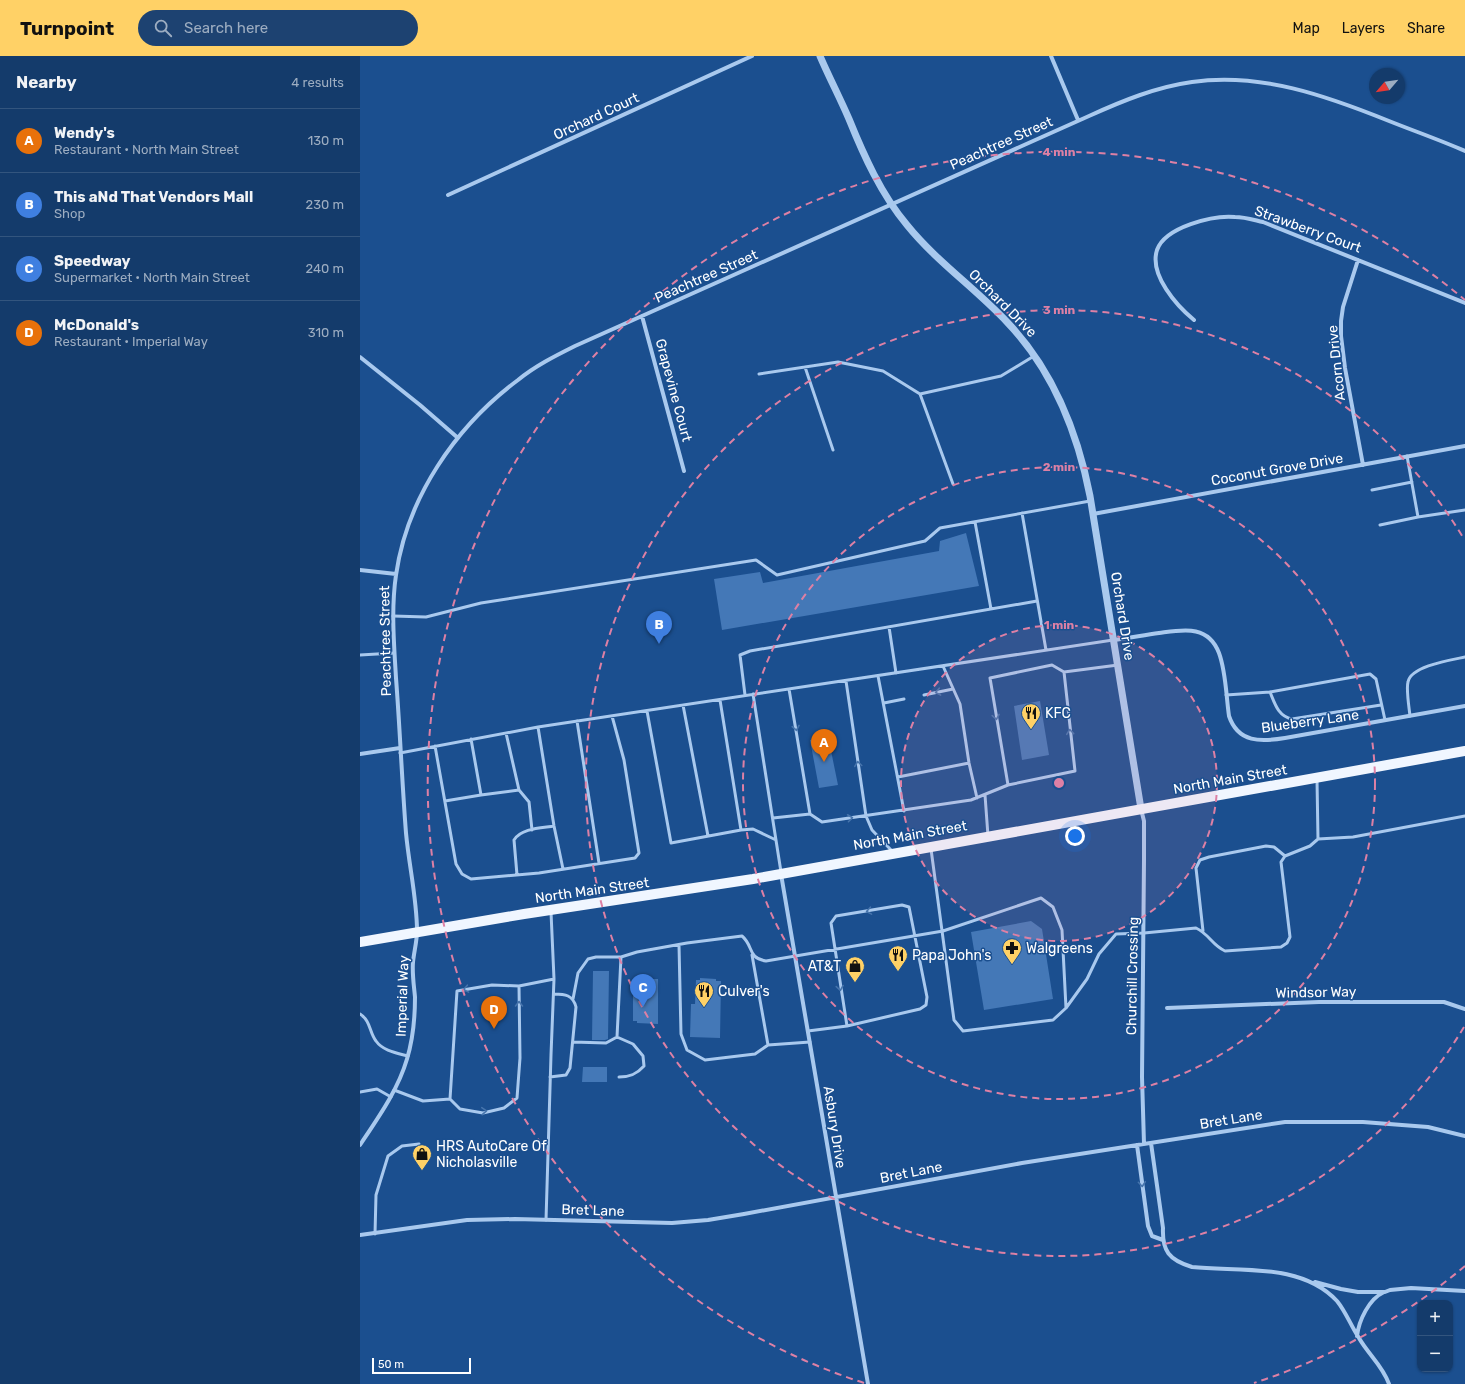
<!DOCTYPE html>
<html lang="en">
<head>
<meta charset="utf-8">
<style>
  body { margin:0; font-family:Rubik,sans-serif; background:#1d4271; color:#f1f3f6 }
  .controls { position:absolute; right:12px; bottom:12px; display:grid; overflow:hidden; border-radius:8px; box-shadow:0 1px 3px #0004 }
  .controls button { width:36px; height:36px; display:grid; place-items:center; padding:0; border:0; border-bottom:1px solid #33557e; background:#143b6b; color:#f1f3f6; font:20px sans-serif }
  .compass { position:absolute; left:1009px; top:12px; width:36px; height:36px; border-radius:50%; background:#143b6b; box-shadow:0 1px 3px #0004; rotate:241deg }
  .scale { position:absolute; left:12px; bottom:10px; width:99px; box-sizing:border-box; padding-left:4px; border:2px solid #fff; border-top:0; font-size:11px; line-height:14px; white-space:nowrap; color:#fff; -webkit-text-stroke:3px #1b4f8f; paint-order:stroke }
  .you { position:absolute; left:715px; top:780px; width:14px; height:14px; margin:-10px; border:3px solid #fff; border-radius:50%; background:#1a73e8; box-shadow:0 0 0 6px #1a73e833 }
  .badge { display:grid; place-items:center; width:26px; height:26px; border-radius:50%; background:#ffd166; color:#fff; font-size:13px; font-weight:700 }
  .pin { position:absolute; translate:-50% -33px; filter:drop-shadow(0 1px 2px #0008) }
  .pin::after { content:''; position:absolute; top:21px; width:14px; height:12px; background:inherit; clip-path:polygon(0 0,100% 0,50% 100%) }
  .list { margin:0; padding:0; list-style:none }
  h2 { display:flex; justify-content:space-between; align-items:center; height:52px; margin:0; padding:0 16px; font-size:17px }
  h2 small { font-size:13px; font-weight:400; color:#9dadc1 }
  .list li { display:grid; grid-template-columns:26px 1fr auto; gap:12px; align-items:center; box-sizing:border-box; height:64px; padding:0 16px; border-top:1px solid #33557e }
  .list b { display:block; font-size:15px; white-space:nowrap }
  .list p { margin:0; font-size:13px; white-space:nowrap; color:#9dadc1 }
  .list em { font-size:13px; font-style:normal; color:#9dadc1 }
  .icon { flex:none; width:22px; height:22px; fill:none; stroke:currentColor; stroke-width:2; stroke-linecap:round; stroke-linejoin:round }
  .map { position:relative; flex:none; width:1105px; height:1328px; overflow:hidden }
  header { display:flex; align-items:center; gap:24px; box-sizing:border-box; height:56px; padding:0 20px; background:#ffd166; color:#111 }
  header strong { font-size:19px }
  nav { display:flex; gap:22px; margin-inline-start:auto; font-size:14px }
  .search { width:280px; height:36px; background:#1d4271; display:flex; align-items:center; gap:10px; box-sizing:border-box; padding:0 14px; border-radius:22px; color:#9dadc1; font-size:15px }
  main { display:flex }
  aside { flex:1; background:#143b6b }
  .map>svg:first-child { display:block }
</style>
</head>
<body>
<header>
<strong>Turnpoint</strong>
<div class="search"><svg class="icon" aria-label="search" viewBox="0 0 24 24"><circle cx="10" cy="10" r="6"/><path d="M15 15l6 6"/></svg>Search here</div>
<nav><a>Map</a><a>Layers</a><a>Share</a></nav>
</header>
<main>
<aside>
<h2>Nearby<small>4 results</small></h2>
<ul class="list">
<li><span class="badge" style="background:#e8710a">A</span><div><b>Wendy's</b><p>Restaurant · North Main Street</p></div><em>130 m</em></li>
<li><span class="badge" style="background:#3f7fe0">B</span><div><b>This aNd That Vendors Mall</b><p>Shop</p></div><em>230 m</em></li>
<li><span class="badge" style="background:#3f7fe0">C</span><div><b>Speedway</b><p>Supermarket · North Main Street</p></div><em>240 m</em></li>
<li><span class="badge" style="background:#e8710a">D</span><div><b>McDonald's</b><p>Restaurant · Imperial Way</p></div><em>310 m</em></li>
</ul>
</aside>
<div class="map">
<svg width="1105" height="1328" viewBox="0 0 1105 1328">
  <rect width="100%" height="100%" fill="#1b4f8f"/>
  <path fill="#4478b7" d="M606 477 619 530 362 574 354 523 400 516 403 527 579 495 580 485Z
    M680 645 689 699 662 704 654 650Z
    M468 680 478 729 459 732 450 684Z
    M671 865 682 873 693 943 624 954 611 876Z
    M233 915H249L248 983 245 984H232Z
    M340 922 356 923V925H361L360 982 330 981 331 948H335L336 924H340Z
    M277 923H298V968L277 967V965H273V936L277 935Z
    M223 1011H247V1026H222Z"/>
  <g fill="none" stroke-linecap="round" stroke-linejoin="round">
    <path stroke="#a9c9ee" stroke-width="3" d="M445 311 473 394
      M399 318 478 306 523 315 560 338 641 320 674 300
      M560 338 593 428
      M1047 400 1058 461 1105 454
      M1012 434 1052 426
      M662 457 686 594
      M615 466 631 553
      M1020 469 1058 461
      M33 560 66 561 121 547 396 504 417 519 565 485 580 472 730 445
      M529 571 536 617
      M0 599 34 597
      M583 610 600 648 609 707 617 742
      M518 620 544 755
      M486 625 506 760 512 774 532 795
      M429 633 450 758 462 766 611 744 648 729 715 715 704 616
      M910 636C915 648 918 660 932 663L1021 649
      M393 638 421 816
      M385 639 380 599 390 595 677 545
      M564 639 593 633
      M866 639 910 636 1010 618 1016 623 1025 664
      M524 647 544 643
      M323 649 348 780
      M287 655 311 787 381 774 360 644
      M1050 660C1049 651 1046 633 1048 626 1051 610 1091 604 1105 601
      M217 665 239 807
      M178 671 194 770 203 813
      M146 677 159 734 169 746 172 774
      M111 683 121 739 159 734
      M75 690 96 808 102 818 111 823 179 817 275 802 279 797 264 704 252 660
      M40 697 178 671 753 584
      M538 721 609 707
      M648 729 630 622 692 609 704 616 758 609
      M625 739 628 780
      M85 745 121 739
      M413 762 450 758
      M381 774 393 773 416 784
      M958 783 993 781 1105 760
      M571 793 594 964 603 975 693 964 706 952 727 923 739 898 756 878 784 877 836 872C849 878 852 889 865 895L921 891 927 887 930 881 921 806 925 800 950 790 958 783 957 724
      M157 819 154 784C161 772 182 772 194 770
      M843 875 836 812 840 804 849 801 906 790 914 791 925 800
      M319 889 321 978 327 994 345 1004 395 998 408 989
      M392 899 408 989 450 986
      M159 930 160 1002 157 1042 144 1052 123 1057 100 1053 90 1043 97 935 132 929 159 930 194 923
      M213 943 218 917 228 903 236 901H261L277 896 327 887 382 880C394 890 387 902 406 905L583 875 681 842 693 851 702 874 706 952
      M0 958C11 965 9 976 16 985 23 995 37 997 48 1000
      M448 975 487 970 560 953 566 949 567 941 549 851 542 849 476 860 471 867 487 970
      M257 981 273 988 283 1000 284 1010C277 1018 270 1021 259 1021
      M213 986 246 987 257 981 261 901
      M190 1021 206 1019 210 1012 216 951C213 939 205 938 194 938
      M34 1034 63 1045 90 1043
      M0 1036 17 1033 31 1041
      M186 1164 191 999 194 923 191 856
      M15 1178 16 1139 28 1100 42 1090 59 1088"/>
    <path stroke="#a9c9ee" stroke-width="4" d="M691 0 718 64
      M88 139 392 0
      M998 204 983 251 981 265V280L985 312 1003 409
      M282 260 324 415
      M834 264C817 250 789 219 797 194 805 171 853 159 875 161 885 161 894 164 903 166L1105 247
      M0 301 60 349 98 382
      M733 458 1105 390
      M0 514 36 518
      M753 584C769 582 784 579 799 577 822 574 848 568 859 597 866 616 866 639 869 660 878 687 901 686 925 682L1105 650
      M0 698 40 692
      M781 753 784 765V804L782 1021 784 1088
      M421 818 508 1328
      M807 952 959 946H1084L1105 953
      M791 1087 803 1172C802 1195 809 1204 832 1211 879 1216 941 1206 977 1245 986 1256 991 1270 999 1282 1008 1298 1023 1310 1029 1328
      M0 1089C18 1062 38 1034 47 1003 53 983 55 962 55 941 54 930 52 918 53 906 54 896 57 885 57 875 57 843 49 810 46 777 42 726 40 674 36 622 34 588 31 553 36 519 47 442 95 371 158 324 175 310 195 300 215 290L729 60C762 45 796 31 832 26 900 16 967 40 1029 65 1054 75 1080 84 1105 95
      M777 1089 788 1170 792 1180 803 1184
      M0 1179 107 1164 155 1163 312 1167 348 1164 384 1158 662 1107 925 1066H1003L1068 1071 1105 1080
      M955 1226 981 1233 998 1236H1025L1030 1234 1051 1232 1105 1235
      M997 1280C999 1264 1009 1243 1024 1236"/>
    <path stroke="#a9c9ee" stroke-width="7" d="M460 0C469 21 480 42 489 63 504 100 521 138 547 169 576 205 615 232 647 266 693 314 717 374 730 440L781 753"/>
    <path stroke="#f0f6ff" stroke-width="10" d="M0 886 164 858 393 823 1105 695"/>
  </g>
  <defs><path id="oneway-chevron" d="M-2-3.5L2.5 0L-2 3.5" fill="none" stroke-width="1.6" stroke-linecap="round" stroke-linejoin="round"/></defs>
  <g stroke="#4674ac">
    <use href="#oneway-chevron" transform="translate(578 636) rotate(169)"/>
    <use href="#oneway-chevron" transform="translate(636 661) rotate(80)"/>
    <use href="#oneway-chevron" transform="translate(436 672) rotate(79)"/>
    <use href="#oneway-chevron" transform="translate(710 676) rotate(-96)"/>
    <use href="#oneway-chevron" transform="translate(498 708) rotate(-98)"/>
    <use href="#oneway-chevron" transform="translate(490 762) rotate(-7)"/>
    <use href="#oneway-chevron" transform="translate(509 855) rotate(170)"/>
    <use href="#oneway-chevron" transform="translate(480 932) rotate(81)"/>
    <use href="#oneway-chevron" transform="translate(106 933) rotate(170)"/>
    <use href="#oneway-chevron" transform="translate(159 948) rotate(-90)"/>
    <use href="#oneway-chevron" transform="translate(124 1055) rotate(-4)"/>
    <use href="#oneway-chevron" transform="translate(782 1128) rotate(85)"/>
  </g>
  <circle cx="699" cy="727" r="158" fill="#dd80a5" fill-opacity=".12"/>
  <g fill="none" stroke="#dd80a5" stroke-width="2" stroke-dasharray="7 5">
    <circle cx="699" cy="727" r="158"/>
    <circle cx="699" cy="727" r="316"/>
    <path d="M1104 971A473 473 0 1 1 1104 483"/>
    <path d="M1105 1210A631 631 0 0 1 894 1327M504 1327A631 631 0 1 1 1105 244"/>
  </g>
  <defs>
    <symbol id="restaurant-pin" viewBox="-11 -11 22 30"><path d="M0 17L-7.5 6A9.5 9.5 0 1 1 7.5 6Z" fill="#ffd166" stroke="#1b4f8f"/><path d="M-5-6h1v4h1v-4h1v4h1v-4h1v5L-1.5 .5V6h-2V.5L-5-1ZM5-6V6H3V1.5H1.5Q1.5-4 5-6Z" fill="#111"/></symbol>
    <symbol id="pharmacy-pin" viewBox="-11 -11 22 30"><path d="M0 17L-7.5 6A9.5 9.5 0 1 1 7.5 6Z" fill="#ffd166" stroke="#1b4f8f"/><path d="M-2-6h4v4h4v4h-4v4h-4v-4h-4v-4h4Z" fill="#111"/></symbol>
    <symbol id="shop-pin" viewBox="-11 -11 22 30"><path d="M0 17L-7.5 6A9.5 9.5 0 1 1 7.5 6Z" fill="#ffd166" stroke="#1b4f8f"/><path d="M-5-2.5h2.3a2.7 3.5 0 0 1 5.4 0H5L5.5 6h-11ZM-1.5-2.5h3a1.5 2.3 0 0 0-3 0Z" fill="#111"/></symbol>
  </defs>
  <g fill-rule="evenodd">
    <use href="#restaurant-pin" x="660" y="646" width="22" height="30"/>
    <use href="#pharmacy-pin" x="641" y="881" width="22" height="30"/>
    <use href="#restaurant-pin" x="527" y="888" width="22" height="30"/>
    <use href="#shop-pin" x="484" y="899" width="22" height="30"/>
    <use href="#restaurant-pin" x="333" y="924" width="22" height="30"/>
    <use href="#shop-pin" x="51" y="1087" width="22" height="30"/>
  </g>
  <g text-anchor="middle" stroke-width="3" stroke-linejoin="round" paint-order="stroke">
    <g font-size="14" fill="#fff" stroke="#1b4f8f">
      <text transform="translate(236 60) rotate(-25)" y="5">Orchard Court</text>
      <text transform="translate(641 87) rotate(-24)" y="5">Peachtree Street</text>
      <text transform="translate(948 173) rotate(20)" y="5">Strawberry Court</text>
      <text transform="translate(346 220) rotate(-24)" y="5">Peachtree Street</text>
      <text transform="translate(643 247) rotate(45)" y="5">Orchard Drive</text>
      <text transform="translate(976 307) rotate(-96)" y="5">Acorn Drive</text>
      <text transform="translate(314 334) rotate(75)" y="5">Grapevine Court</text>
      <text transform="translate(917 413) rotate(-10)" y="5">Coconut Grove Drive</text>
      <text transform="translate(763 560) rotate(81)" y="5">Orchard Drive</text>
      <text transform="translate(25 585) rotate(-91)" y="5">Peachtree Street</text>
      <text transform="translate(950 665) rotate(-8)" y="5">Blueberry Lane</text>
      <text transform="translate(870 723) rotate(-10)" y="5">North Main Street</text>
      <text transform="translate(550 779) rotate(-10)" y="5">North Main Street</text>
      <text transform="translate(232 834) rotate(-8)" y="5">North Main Street</text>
      <text transform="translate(772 920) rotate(-89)" y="5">Churchill Crossing</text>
      <text transform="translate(956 936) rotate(-1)" y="5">Windsor Way</text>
      <text transform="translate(42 940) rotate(-88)" y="5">Imperial Way</text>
      <text transform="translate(871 1063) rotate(-9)" y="5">Bret Lane</text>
      <text transform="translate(475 1071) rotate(81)" y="5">Asbury Drive</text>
      <text transform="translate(551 1116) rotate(-11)" y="5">Bret Lane</text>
      <text transform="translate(233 1154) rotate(2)" y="5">Bret Lane</text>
    </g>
    <g font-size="14" fill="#fff" stroke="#1b4f8f" text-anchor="start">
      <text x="685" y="662">KFC</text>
      <text x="666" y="897">Walgreens</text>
      <text x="552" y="904">Papa John's</text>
      <text x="481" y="915" text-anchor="end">AT&amp;T</text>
      <text x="358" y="940">Culver's</text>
      <text x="76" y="1095">HRS AutoCare Of<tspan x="76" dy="16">Nicholasville</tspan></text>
    </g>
  </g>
  <circle cx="699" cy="727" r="6" fill="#dd80a5" stroke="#1b4f8f" stroke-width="2"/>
  <g font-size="12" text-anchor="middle" font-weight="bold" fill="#dd80a5" stroke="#1b4f8f" stroke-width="3" stroke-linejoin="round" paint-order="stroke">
    <text x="699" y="100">4 min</text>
    <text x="699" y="258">3 min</text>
    <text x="699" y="415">2 min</text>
    <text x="699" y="573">1 min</text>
  </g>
</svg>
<div class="controls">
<button>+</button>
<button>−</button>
</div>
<svg class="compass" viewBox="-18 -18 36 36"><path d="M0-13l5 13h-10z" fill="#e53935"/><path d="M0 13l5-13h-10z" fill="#9dadc1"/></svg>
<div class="scale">50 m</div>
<div class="you"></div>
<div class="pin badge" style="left:464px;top:706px;background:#e8710a">A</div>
<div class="pin badge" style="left:299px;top:588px;background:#3f7fe0">B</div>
<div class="pin badge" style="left:283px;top:951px;background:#3f7fe0">C</div>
<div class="pin badge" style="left:134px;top:973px;background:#e8710a">D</div>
</div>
</main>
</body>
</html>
